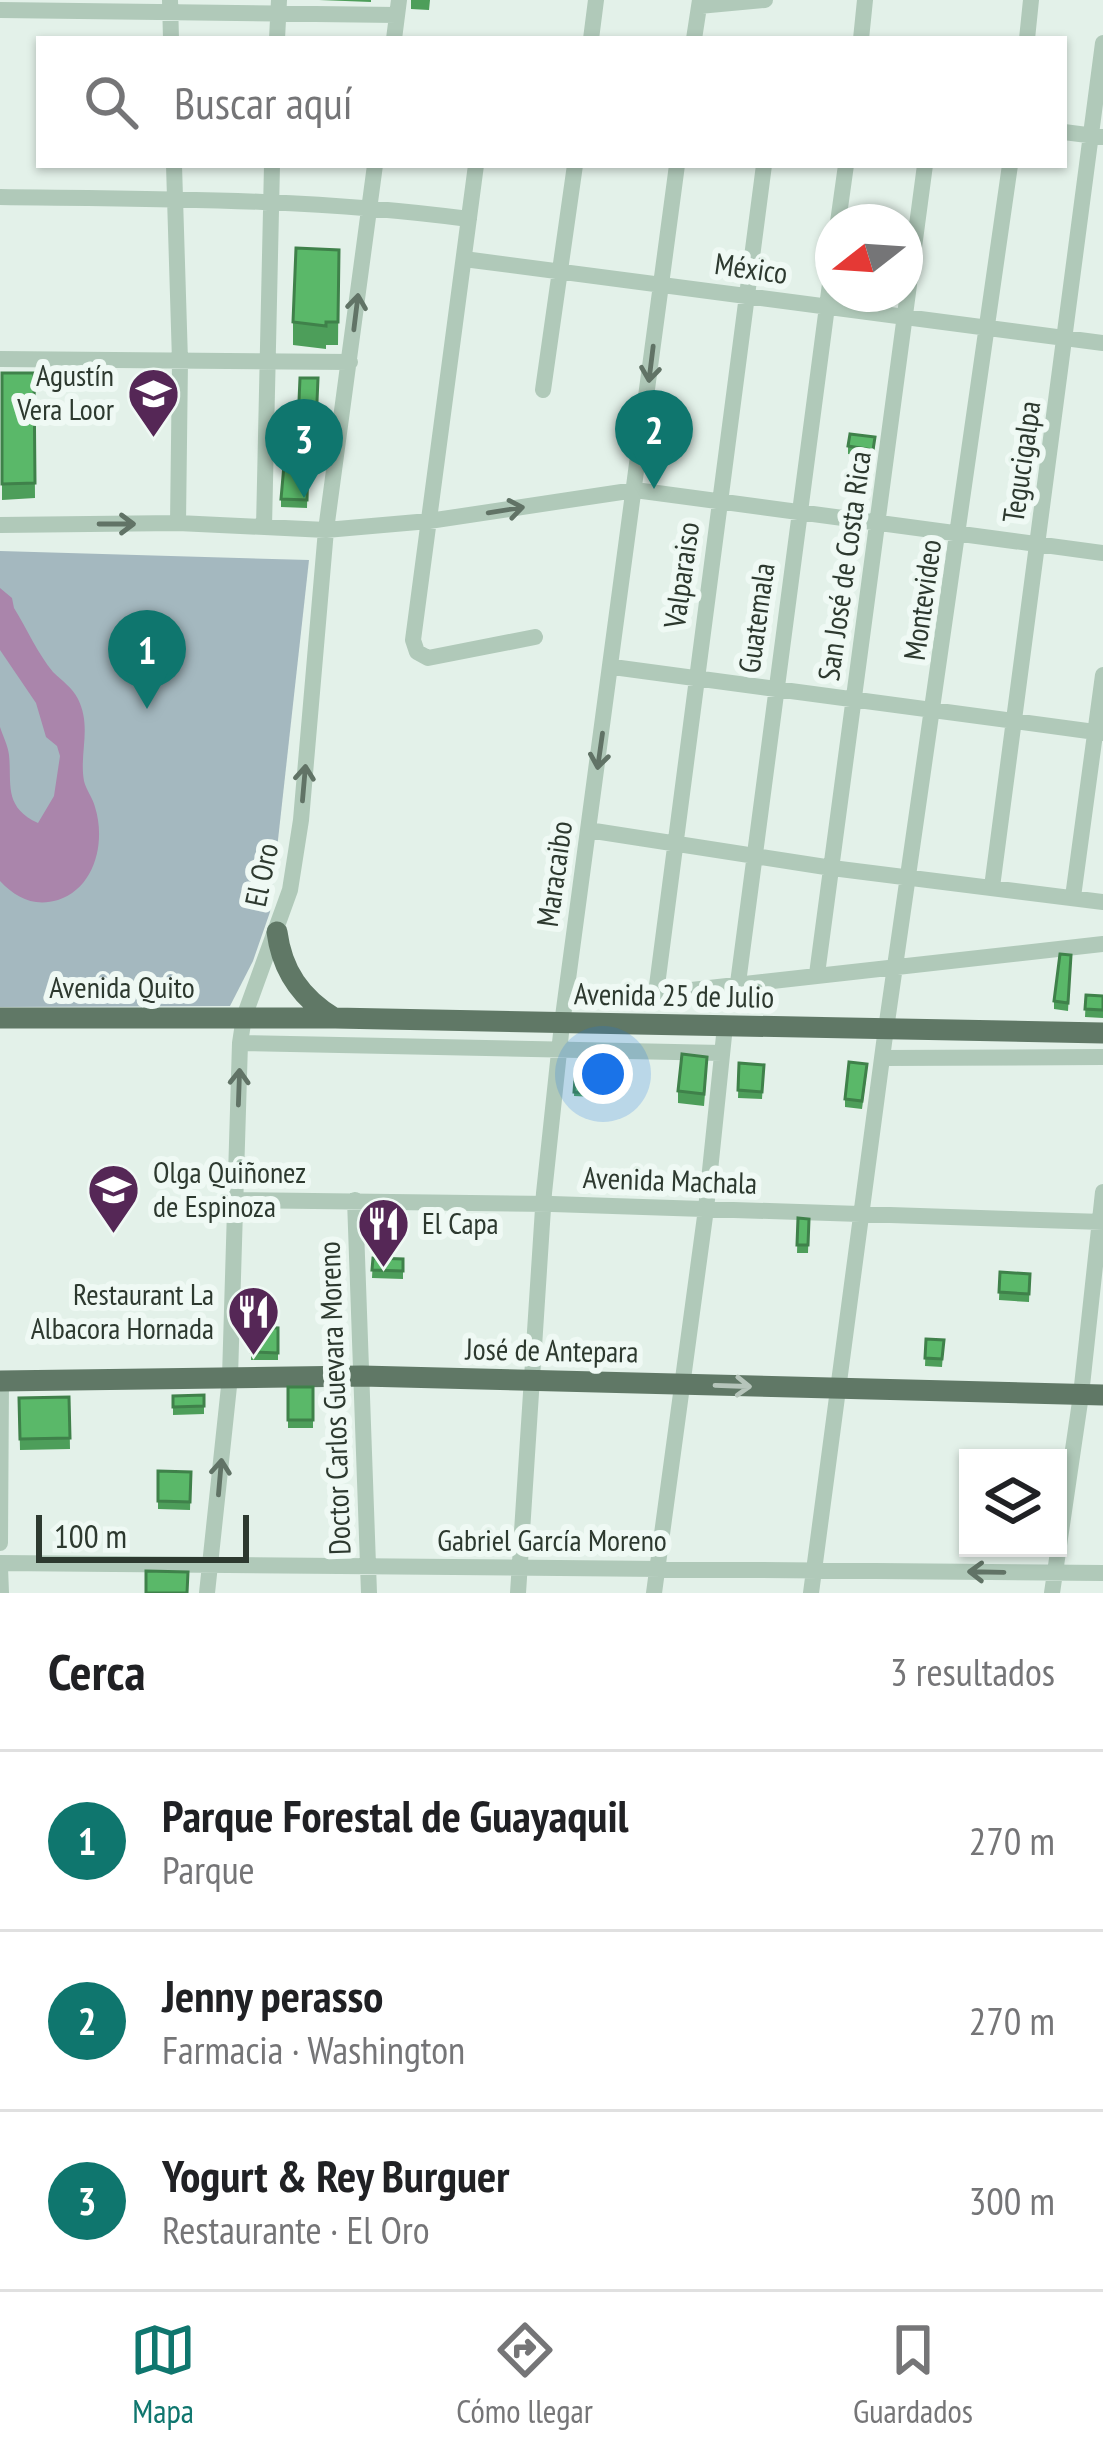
<!DOCTYPE html>
<html lang="es">
<head>
<meta charset="utf-8">
<style>
  body { margin:0; font-family:"PT Sans Narrow",sans-serif; background:#f2f2f2; color:#202124 }
  .controls { position:absolute; right:36px; bottom:36px; display:grid; overflow:hidden; border-radius:0px; box-shadow:0 3px 9px #0004 }
  .controls button { width:108px; height:108px; display:grid; place-items:center; padding:0; border:0; border-bottom:3px solid #e0e0e0; background:#fff; color:#202124; font:60px sans-serif }
  .compass { position:absolute; left:815px; top:204px; width:108px; height:108px; border-radius:50%; background:#fff; box-shadow:0 3px 9px #0004; rotate:253deg }
  .scale { position:absolute; left:36px; bottom:30px; width:213px; box-sizing:border-box; padding-left:12px; border:6px solid #2d392f; border-top:0; font-size:33px; line-height:42px; white-space:nowrap; color:#2d392f; -webkit-text-stroke:9px #eff9f4; paint-order:stroke }
  .you { position:absolute; left:603px; top:1074px; width:42px; height:42px; margin:-30px; border:9px solid #fff; border-radius:50%; background:#1a73e8; box-shadow:0 0 0 18px #1a73e833 }
  .badge { display:grid; place-items:center; width:78px; height:78px; border-radius:50%; background:#0f766e; color:#fff; font-size:39px; font-weight:700 }
  .pin { position:absolute; translate:-50% -99px; filter:drop-shadow(0 3px 6px #0008) }
  .pin::after { content:''; position:absolute; top:63px; width:42px; height:36px; background:inherit; clip-path:polygon(0 0,100% 0,50% 100%) }
  .list { margin:0; padding:0; list-style:none }
  h2 { display:flex; justify-content:space-between; align-items:center; height:156px; margin:0; padding:0 48px; font-size:51px }
  h2 small { font-size:39px; font-weight:400; color:#757577 }
  .list li { display:grid; grid-template-columns:78px 1fr auto; gap:36px; align-items:center; box-sizing:border-box; height:180px; padding:0 48px; border-top:3px solid #e0e0e0 }
  .list b { display:block; font-size:45px; white-space:nowrap }
  .list p { margin:0; font-size:39px; white-space:nowrap; color:#757577 }
  .list em { font-size:39px; font-style:normal; color:#757577 }
  .icon { flex:none; width:66px; height:66px; fill:none; stroke:currentColor; stroke-width:2; stroke-linecap:round; stroke-linejoin:round }
  .map { position:relative; flex:none; width:1103px; height:1593px; overflow:hidden }
  .search { position:absolute; background:#fff; box-shadow:0 3px 9px #0004; left:36px; right:36px; top:36px; height:132px; display:flex; align-items:center; gap:30px; box-sizing:border-box; padding:0 42px; border-radius:0px; color:#757577; font-size:45px }
  .sheet { height:696px; background:#fff }
  nav { display:flex; justify-content:space-around; align-items:center; box-sizing:border-box; height:168px; border-top:3px solid #e0e0e0; background:#fff; font-size:33px; color:#757577 }
  nav a { display:grid; justify-items:center; gap:6px }
  nav .on { color:#0f766e }
  .map>svg:first-child { display:block }
</style>
</head>
<body>
<div class="map">
<svg width="1103" height="1593" viewBox="0 0 1103 1593">
  <rect width="100%" height="100%" fill="#e3f1e9"/>
  <path fill="#a4b8bf" d="M0 551 309 560 270 912 253 961 230 1006 0 1007Z"/>
  <path fill="#aa85ab" d="M0 588 12 598 14 608C27 629 38 654 53 672 62 681 72 687 78 699 92 727 79 753 84 781 86 790 93 798 95 807 106 842 95 888 58 900 34 907 16 898 0 881V727C3 736 8 746 9 755 12 783 3 807 38 823L54 796 60 756 57 746 46 737 36 703 0 650Z"/>
  <g fill="none" stroke-linecap="round" stroke-linejoin="round">
    <path stroke="#b0c9b9" stroke-width="16" d="M170 0 171 39
      M699 6 765 0
      M0 10 397 15
      M277 39 279 0
      M394 39 399 0
      M591 39 596 0
      M694 39 700 0
      M861 39 865 0
      M1027 39 1031 0
      M1064 132 1103 137
      M174 165 180 361 178 523
      M476 165 413 640 417 652 428 658 535 637
      M0 197C157 199 313 198 469 219
      M838 222 846 165
      M464 259 1103 343
      M0 359 350 362
      M543 390 575 165
      M0 525 178 523 326 530 429 521 635 490 1103 553
      M264 527 272 165
      M613 667 1103 733
      M588 830 832 868 1103 902
      M992 887 1103 43
      M1073 897 1103 675
      M817 974 925 165
      M738 983 833 261
      M656 993 764 165
      M647 995 1103 944
      M240 1043 722 1053
      M882 1058 1103 1057
      M235 1200 552 1204 1103 1222
      M355 1200 369 1593
      M0 1543 1 1381
      M0 1563 1103 1573
      M0 1567 1 1593
      M207 1593 230 1377 240 1043 244 1017 290 890 301 820 326 530 375 165
      M518 1593 544 1193 562 1024 677 165
      M654 1593 706 1209 725 1026
      M811 1593 884 1043 1010 165
      M1052 1593 1081 1395 1103 1192"/>
    <path stroke="#607866" stroke-width="21" d="M277 932C282 971 301 998 334 1018
      M0 1018H335L1103 1033
      M0 1381 362 1376 1103 1395"/>
  </g>
  <path fill="#4d9e5a" d="M319 0H371V2Z
    M411 0H430L429 10 411 9Z
    M339 250 338 345H326V349L293 345V322Z
    M2 373H34L35 498 2 500Z
    M300 378H318L316 433 298 432Z
    M875 445 873 457 848 454V446Z
    M304 464 308 465 307 508 281 507V499Z
    M1071 955 1068 1011 1054 1009V1001Z
    M1086 995 1103 996V1018L1085 1017Z
    M739 1063 764 1065 762 1099 738 1098Z
    M615 1067 613 1098 574 1096 575 1079 599 1081Z
    M707 1068 704 1106 678 1103V1091Z
    M867 1071 862 1109 845 1107V1099Z
    M798 1218 809 1219 808 1253H797Z
    M373 1258 403 1259V1279L372 1278Z
    M1000 1272 1030 1274 1029 1302 999 1300Z
    M251 1327 278 1328V1360H251Z
    M926 1339 944 1340 942 1367 925 1366Z
    M288 1387H313V1428H288Z
    M204 1395V1414L173 1415V1396Z
    M69 1397 70 1449 20 1450 19 1398Z
    M158 1471 191 1472 190 1510 158 1509Z"/>
  <path fill="#5ab869" stroke="#3f814a" stroke-width="3" d="M296 248 339 250 338 322H326V326L293 322Z
    M2 373H34L35 483 2 484Z
    M300 378H318L316 425 298 424Z
    M850 434 875 437 873 450 848 446Z
    M286 442 305 443 303 464 308 465 307 500 281 499Z
    M1060 954 1071 955 1068 1003 1054 1001Z
    M1086 995 1103 996V1010L1085 1009Z
    M682 1054 707 1057 704 1094 678 1091Z
    M849 1062 867 1064 862 1101 845 1099Z
    M739 1063 764 1065 762 1092 738 1090Z
    M600 1065 615 1067 613 1094 574 1092 575 1079 599 1081Z
    M798 1218 809 1219 808 1245H797Z
    M373 1258 403 1259V1271L372 1270Z
    M1000 1272 1030 1274 1029 1294 999 1292Z
    M251 1327 278 1328V1353L251 1352Z
    M926 1339 944 1340 942 1359 925 1358Z
    M288 1387H313V1420H288Z
    M204 1395V1406L173 1407V1396Z
    M69 1397 70 1438 20 1439 19 1398Z
    M158 1471 191 1472 190 1502 158 1501Z
    M146 1571 188 1572 187 1593H146Z"/>
  <defs><path id="oneway-shaft" d="M-6 0H5M1.5-3L5.5 0L1.5 3" fill="none" stroke-width="1.6" stroke-linecap="round" stroke-linejoin="round" transform="scale(3)"/></defs>
  <g stroke="#617366">
    <use href="#oneway-shaft" transform="translate(356 312) rotate(-83)"/>
    <use href="#oneway-shaft" transform="translate(651 364) rotate(97)"/>
    <use href="#oneway-shaft" transform="translate(506 510) rotate(-9)"/>
    <use href="#oneway-shaft" transform="translate(117 524)"/>
    <use href="#oneway-shaft" transform="translate(600 751) rotate(98)"/>
    <use href="#oneway-shaft" transform="translate(304 783) rotate(-85)"/>
    <use href="#oneway-shaft" transform="translate(239 1087) rotate(-88)"/>
    <use href="#oneway-shaft" transform="translate(220 1477) rotate(-85)"/>
    <use href="#oneway-shaft" transform="translate(986 1572) rotate(-179)"/>
  </g>
  <use stroke="#b6c5bb" href="#oneway-shaft" transform="translate(733 1386) rotate(2)"/>
  <defs>
    <symbol id="school-pin" viewBox="-11 -11 22 30"><path d="M0 17L-7.5 6A9.5 9.5 0 1 1 7.5 6Z" fill="#552756" stroke="#eff9f4"/><path d="M0-5L7-2L0 1L-7-2ZM-4 1L0 2.5L4 1V4Q0 6-4 4Z" fill="#fff"/></symbol>
    <symbol id="restaurant-pin" viewBox="-11 -11 22 30"><path d="M0 17L-7.5 6A9.5 9.5 0 1 1 7.5 6Z" fill="#552756" stroke="#eff9f4"/><path d="M-5-6h1v4h1v-4h1v4h1v-4h1v5L-1.5 .5V6h-2V.5L-5-1ZM5-6V6H3V1.5H1.5Q1.5-4 5-6Z" fill="#fff"/></symbol>
  </defs>
  <g fill-rule="evenodd">
    <use href="#school-pin" x="124" y="364" width="59" height="81"/>
    <use href="#school-pin" x="84" y="1160" width="59" height="81"/>
    <use href="#restaurant-pin" x="354" y="1194" width="59" height="81"/>
    <use href="#restaurant-pin" x="224" y="1282" width="59" height="81"/>
  </g>
  <g text-anchor="middle" stroke-width="12" stroke-linejoin="round" paint-order="stroke">
    <g font-size="30" fill="#2d392f" stroke="#eff9f4">
      <text transform="translate(751 269) rotate(8)" y="10">México</text>
      <text transform="translate(1022 462) rotate(-82)" y="10">Tegucigalpa</text>
      <text transform="translate(845 566) rotate(-82)" y="10">San José de Costa Rica</text>
      <text transform="translate(682 575) rotate(-82)" y="10">Valparaiso</text>
      <text transform="translate(923 600) rotate(-82)" y="10">Montevideo</text>
      <text transform="translate(757 618) rotate(-82)" y="10">Guatemala</text>
      <text transform="translate(555 874) rotate(-82)" y="10">Maracaibo</text>
      <text transform="translate(262 875) rotate(-78)" y="10">El Oro</text>
      <text x="122" y="998">Avenida Quito</text>
      <text transform="translate(674 996) rotate(1)" y="10">Avenida 25 de Julio</text>
      <text transform="translate(670 1181) rotate(2)" y="10">Avenida Machala</text>
      <text transform="translate(552 1351) rotate(1)" y="10">José de Antepara</text>
      <text transform="translate(335 1398) rotate(-92)" y="10">Doctor Carlos Guevara Moreno</text>
      <text x="552" y="1551">Gabriel García Moreno</text>
    </g>
    <g font-size="30" fill="#2d392f" stroke="#eff9f4" text-anchor="end">
      <text x="114" y="386">Agustín<tspan x="114" dy="34">Vera Loor</tspan></text>
      <text x="153" y="1183" text-anchor="start">Olga Quiñonez<tspan x="153" dy="34">de Espinoza</tspan></text>
      <text x="422" y="1234" text-anchor="start">El Capa</text>
      <text x="214" y="1305">Restaurant La<tspan x="214" dy="34">Albacora Hornada</tspan></text>
    </g>
  </g>
</svg>
<div class="controls">
<button><svg class="icon" aria-label="layers" viewBox="0 0 24 24"><path d="M12 4l9 5-9 5-9-5zM3 14l9 5 9-5"/></svg></button>
</div>
<svg class="compass" viewBox="-18 -18 36 36"><path d="M0-13l5 13h-10z" fill="#e53935"/><path d="M0 13l5-13h-10z" fill="#757577"/></svg>
<div class="scale">100 m</div>
<div class="you"></div>
<div class="pin badge" style="left:147px;top:709px">1</div>
<div class="pin badge" style="left:654px;top:489px">2</div>
<div class="pin badge" style="left:304px;top:498px">3</div>
<div class="search"><svg class="icon" aria-label="search" viewBox="0 0 24 24"><circle cx="10" cy="10" r="6"/><path d="M15 15l6 6"/></svg>Buscar aquí</div>
</div>
<section class="sheet">
<h2>Cerca<small>3 resultados</small></h2>
<ul class="list">
<li><span class="badge">1</span><div><b>Parque Forestal de Guayaquil</b><p>Parque</p></div><em>270 m</em></li>
<li><span class="badge">2</span><div><b>Jenny perasso</b><p>Farmacia · Washington</p></div><em>270 m</em></li>
<li><span class="badge">3</span><div><b>Yogurt &amp; Rey Burguer</b><p>Restaurante · El Oro</p></div><em>300 m</em></li>
</ul>
</section>
<nav>
<a class="on"><svg class="icon" aria-label="map" viewBox="0 0 24 24"><path d="M3 6l6-2 6 2 6-2v14l-6 2-6-2-6 2zM9 4v14M15 6v14"/></svg>Mapa</a>
<a><svg class="icon" aria-label="directions" viewBox="0 0 24 24"><path d="M12 3l9 9-9 9-9-9zM9 14v-3h6M13 9l2 2-2 2"/></svg>Cómo llegar</a>
<a><svg class="icon" aria-label="saved" viewBox="0 0 24 24"><path d="M7 4h10v16l-5-4-5 4z"/></svg>Guardados</a>
</nav>
</body>
</html>
